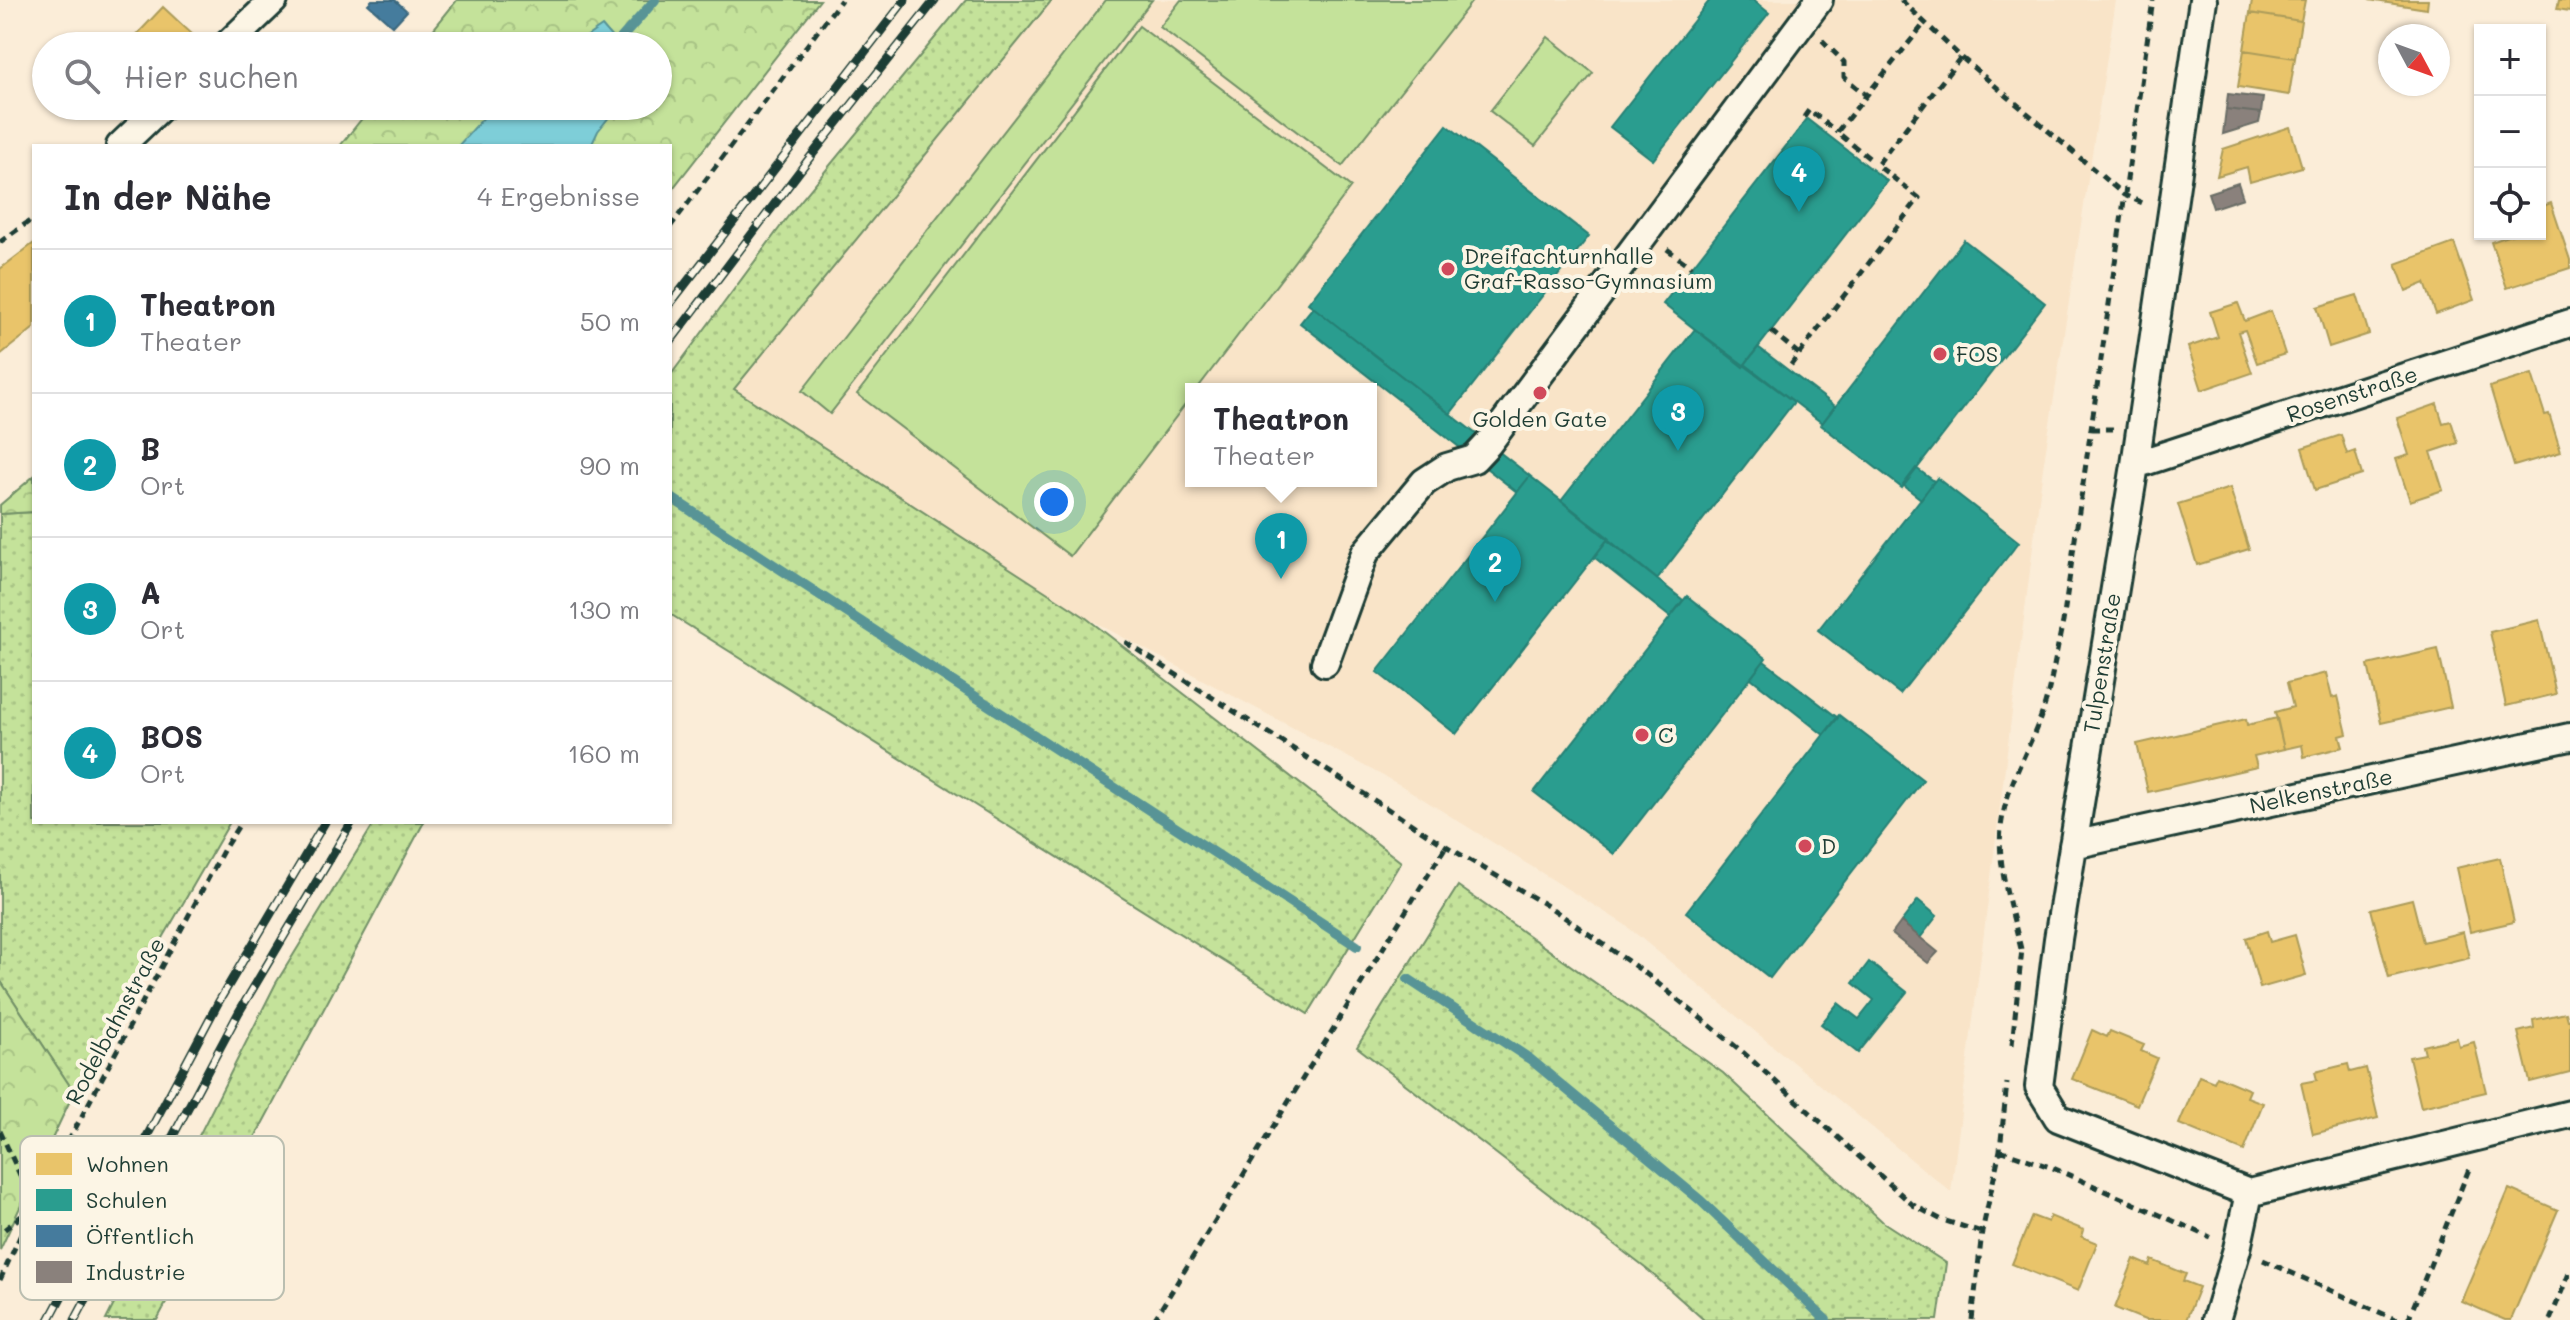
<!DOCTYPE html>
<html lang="de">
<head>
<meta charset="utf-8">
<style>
  body { margin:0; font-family:Mali,sans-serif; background:#f2f2f3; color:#2b2b33 }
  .controls { position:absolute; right:24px; top:24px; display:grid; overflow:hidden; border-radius:0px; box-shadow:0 2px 6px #0004 }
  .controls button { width:72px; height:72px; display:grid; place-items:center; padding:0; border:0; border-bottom:2px solid #e1e1e2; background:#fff; color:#2b2b33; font:40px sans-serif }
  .compass { position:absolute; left:2378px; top:24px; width:72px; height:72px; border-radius:50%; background:#fff; box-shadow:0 2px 6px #0004; rotate:131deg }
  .you { position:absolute; left:1054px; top:502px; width:28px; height:28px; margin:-20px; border:6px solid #fff; border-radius:50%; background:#1a73e8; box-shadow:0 0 0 12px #1a73e833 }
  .badge { display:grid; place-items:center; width:52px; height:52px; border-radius:50%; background:#1a73e8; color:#fff; font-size:26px; font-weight:700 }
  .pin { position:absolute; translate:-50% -66px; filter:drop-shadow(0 2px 4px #0008) }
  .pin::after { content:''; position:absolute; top:42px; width:28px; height:24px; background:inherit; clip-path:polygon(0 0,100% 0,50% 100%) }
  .popup { position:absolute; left:1185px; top:383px; width:192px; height:104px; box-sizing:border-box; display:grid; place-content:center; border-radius:0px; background:#fff; filter:drop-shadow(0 2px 6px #0005); font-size:26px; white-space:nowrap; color:#7c7c81 }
  .popup b { font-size:30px; color:#2b2b33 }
  .popup::after { content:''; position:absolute; left:50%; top:100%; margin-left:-16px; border:16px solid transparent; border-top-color:#fff }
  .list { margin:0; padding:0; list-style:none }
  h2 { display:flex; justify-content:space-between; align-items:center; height:104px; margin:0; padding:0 32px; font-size:34px }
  h2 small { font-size:26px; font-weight:400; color:#7c7c81 }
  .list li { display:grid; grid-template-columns:52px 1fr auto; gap:24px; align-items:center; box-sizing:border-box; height:144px; padding:0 32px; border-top:2px solid #e1e1e2 }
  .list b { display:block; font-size:30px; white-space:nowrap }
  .list p { margin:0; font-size:26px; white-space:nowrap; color:#7c7c81 }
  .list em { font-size:26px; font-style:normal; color:#7c7c81 }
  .icon { flex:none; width:44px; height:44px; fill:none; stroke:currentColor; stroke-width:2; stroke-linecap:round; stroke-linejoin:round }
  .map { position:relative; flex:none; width:2570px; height:1320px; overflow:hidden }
  .search { position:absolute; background:#fff; box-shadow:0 2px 6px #0004; left:32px; top:32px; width:640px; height:88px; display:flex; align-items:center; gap:20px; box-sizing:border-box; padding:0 28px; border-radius:44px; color:#7c7c81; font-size:30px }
  .panel { position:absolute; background:#fff; box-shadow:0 2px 6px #0004; left:32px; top:144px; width:640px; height:680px; border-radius:0px }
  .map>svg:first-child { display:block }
</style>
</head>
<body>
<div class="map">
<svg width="2570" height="1320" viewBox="0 0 2570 1320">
  <defs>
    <pattern id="grass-dots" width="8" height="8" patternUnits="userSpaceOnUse" patternTransform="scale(2)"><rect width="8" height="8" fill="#c4e29a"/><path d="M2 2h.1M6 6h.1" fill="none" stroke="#a8c385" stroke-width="1.8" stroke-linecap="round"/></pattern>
    <pattern id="forest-crowns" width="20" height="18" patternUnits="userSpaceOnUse" patternTransform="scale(2)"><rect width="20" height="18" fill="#c4e29a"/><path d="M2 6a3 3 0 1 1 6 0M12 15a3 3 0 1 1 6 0" fill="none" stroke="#a8c385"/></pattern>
  </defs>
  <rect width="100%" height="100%" fill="#fbedd8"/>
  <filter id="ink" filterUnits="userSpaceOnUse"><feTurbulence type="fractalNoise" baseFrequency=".0125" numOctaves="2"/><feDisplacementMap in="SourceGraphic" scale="16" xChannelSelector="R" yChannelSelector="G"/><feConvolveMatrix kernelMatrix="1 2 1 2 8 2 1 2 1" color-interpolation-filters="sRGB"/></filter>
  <g filter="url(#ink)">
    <path fill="#f9e4c8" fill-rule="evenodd" d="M1052 0H2116L2043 468 1951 1192 1624 924 1402 786 1085 617 734 389ZM1191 389H1371V481H1191Z"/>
    <path fill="url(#grass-dots)" stroke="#729067" stroke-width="2" d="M966 0H1052L734 389 1085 617 1401 862 1308 1014 670 614V376L789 215Z
      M34 512V822H230L74 1092 0 980V514Z
      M375 822H424L157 1320H106L276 983Z
      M1458 886 1723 1073 1883 1222 1946 1263 1938 1320H1704L1649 1271 1357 1047Z"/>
    <path fill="url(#forest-crowns)" stroke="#729067" stroke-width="2" d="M457 0H820L670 192V146H340L372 106H658V46H420Z
      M34 476V512L0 514V505Z
      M0 980 74 1092 0 1250Z"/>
    <path fill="#c4e29a" stroke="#729067" stroke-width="2" d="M1106 0H1152L830 414 802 391Z
      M1181 0H1473L1342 166 1160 27Z
      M1139 26 1351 187 1197 389H1191V397L1070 556 857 394Z
      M1548 37 1593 73 1535 146 1490 111Z"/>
    <path fill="#7eced8" stroke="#589496" stroke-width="2" d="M602 26 619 46H573Z
      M494 106H618L598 131 591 146H458Z"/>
    <path fill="#e9c46a" stroke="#ac9c5a" stroke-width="2" d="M2252 0H2305L2301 21 2250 13Z
      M2369 0H2428L2427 9Z
      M2559 0H2570V11L2557 9Z
      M163 7 194 36 184 46H126Z
      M2250 13 2301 21 2295 58 2244 50Z
      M2244 50 2295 58 2289 95 2238 87Z
      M2290 127 2302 167 2250 182 2247 167 2217 176 2223 149Z
      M2551 203 2570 260V268L2507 288 2491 242 2514 234H2540V207Z
      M34 243V328L0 355V269Z
      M2454 243 2474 300 2436 314 2425 283 2406 291 2396 264Z
      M2357 295 2369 334 2329 347 2317 307Z
      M2238 303 2245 321 2271 311 2285 354 2257 363 2245 330 2238 332 2252 373 2202 390 2188 347 2218 337 2210 312Z
      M2532 374 2545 415 2549 414 2561 452 2514 466 2490 387Z
      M2437 404 2443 423 2451 421 2458 443 2431 452 2443 490 2410 501 2396 459 2409 455 2397 418Z
      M2341 435 2347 454 2355 451 2362 475 2315 490 2302 448Z
      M2230 488 2249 549 2197 565 2178 504Z
      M2539 620 2556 694 2506 706 2490 632Z
      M2438 649 2451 707 2381 723 2368 665Z
      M2326 673 2332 698 2338 696 2347 734 2340 736 2343 747 2304 757 2302 745 2284 749 2275 712 2293 707 2287 683Z
      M2277 718 2284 749 2254 756 2257 767 2148 792 2137 744 2246 719 2247 725Z
      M2500 858 2514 922 2470 932 2456 868Z
      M2412 899 2423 942 2463 932 2469 958 2389 978 2371 909Z
      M2267 931 2270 942 2295 935 2306 975 2260 988 2246 938Z
      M2566 1013 2568 1020H2570V1072L2530 1082 2518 1032 2534 1028 2533 1020Z
      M2092 1030 2107 1037 2110 1031 2144 1045 2141 1051 2157 1058 2137 1105 2072 1079Z
      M2457 1038 2459 1046 2474 1042 2486 1092 2421 1107 2409 1057 2425 1054 2423 1046Z
      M2348 1064 2350 1072 2366 1068 2378 1118 2313 1134 2301 1083 2317 1080 2315 1072Z
      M2199 1076 2214 1082 2217 1076 2250 1090 2247 1097 2263 1103 2244 1151 2179 1124Z
      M2509 1189 2558 1210 2511 1320H2505L2461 1301Z
      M2032 1216 2048 1222 2050 1216 2084 1230 2082 1237 2097 1243 2078 1291 2012 1264Z
      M2134 1259 2150 1266 2152 1260 2186 1274 2183 1281 2199 1287 2186 1320H2145L2115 1308Z"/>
    <path fill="#2a9d8f" stroke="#278074" stroke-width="2" d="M1710 0H1753L1769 13 1653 160 1610 127Z
      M1807 119 1887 181 1743 367 1663 304Z
      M1447 125 1589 236 1450 414 1308 303Z
      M1964 240 2045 303 1902 488 1821 425Z
      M1313 307 1530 476 1517 492 1300 323Z
      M1695 329 1794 402 1657 579 1561 501Z
      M1758 347 1835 406 1822 423 1745 364Z
      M1916 468 1934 481 1921 499 1903 485Z
      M1530 476 1609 538 1456 734 1377 672Z
      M1937 478 2019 542 1900 694 1818 630Z
      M1607 540 1683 600 1670 617 1594 557Z
      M1687 596 1766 658 1614 854 1534 792Z
      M1764 661 1838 718 1824 735 1751 678Z
      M1839 715 1923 780 1770 978 1686 912Z
      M1918 900 1937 916 1920 938 1901 922Z
      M1869 962 1907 992 1858 1053 1821 1024 1838 1003 1859 1019 1874 1000 1853 983Z"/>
    <path fill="#457b9d" stroke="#3a687e" stroke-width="2" d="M372 0H395L407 11 393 26 368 4Z"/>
    <path fill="#8a817c" stroke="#6a6d66" stroke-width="2" d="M2228 94 2263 98 2261 113 2226 109Z
      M2226 109 2261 113 2259 123 2223 134Z
      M2238 183 2243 198 2213 208 2208 193Z
      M1901 922 1938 952 1928 963 1892 934Z"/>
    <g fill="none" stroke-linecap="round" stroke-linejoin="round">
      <path stroke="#589496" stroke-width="10" d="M617 43 655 0
        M670 497 1357 946
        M1408 979 1530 1059 1700 1200 1826 1320"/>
      <defs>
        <path id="street" d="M2203 0 2135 465 2058 939 2039 1087 2058 1118 2249 1193 2570 1114
          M226 46 274 0
          M120 146 162 106
          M2135 465 2570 323
          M1325 663 1365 553 1424 482 1447 467 1474 459 1488 444 1819 0
          M2073 845 2570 737
          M2216 1320 2237 1249 2249 1193"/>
      </defs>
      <use href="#street" stroke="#1f3d34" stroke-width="32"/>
      <path stroke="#1f3d34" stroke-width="5" stroke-dasharray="8 6" stroke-linecap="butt" d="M1901 0 1961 57 2124 195 2145 204
        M1822 40 1844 62V77L1866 95
        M1804 117 1809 110 1837 132
        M1869 158 1837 132 1924 24
        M670 227 841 0
        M0 242 34 218
        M1667 249 1691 267
        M1771 331 1799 354 1788 369
        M1799 354 1919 198 1877 165 1961 57
        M2091 429H2114
        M1125 642 1446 846 1551 908 1645 973 1745 1054 1913 1205 1942 1220 1982 1232
        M2021 949C2012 910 1997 869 2001 828 2005 790 2024 759 2038 724 2051 693 2055 655 2063 622L2153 0
        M2012 1045 2022 949
        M0 1131 34 1206 0 1233
        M2000 1150 2053 1168 2210 1237
        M2263 1260 2397 1320
        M0 1280 34 1206 224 849 241 822
        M1154 1320 1446 846
        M1972 1320 1982 1232 2000 1150 2007 1083
        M2408 1320 2469 1169
        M2550 1320 2570 1271"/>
      <use href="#street" stroke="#fcf5e5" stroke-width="26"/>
      <defs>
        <path id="rail" d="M670 304 905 0
          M670 342 808 160 935 0
          M49 1320 218 1003 325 822
          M75 1320 239 1012 352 822"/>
      </defs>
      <use href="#rail" stroke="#1f3d34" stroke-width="9"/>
      <use href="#rail" stroke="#fcf5e5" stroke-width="6" stroke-dasharray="18" stroke-linecap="butt"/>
    </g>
  </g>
  <g fill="#d1495b" stroke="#fcf5e5" stroke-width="3">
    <circle cx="1448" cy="269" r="8"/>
    <circle cx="1940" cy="354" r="8"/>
    <circle cx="1540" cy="393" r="8"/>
    <circle cx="1642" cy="735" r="8"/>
    <circle cx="1805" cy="846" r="8"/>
  </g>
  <g text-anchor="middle" stroke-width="8" stroke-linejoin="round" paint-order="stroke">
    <g font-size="22" fill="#1f3d34" stroke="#fcf5e5" text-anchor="start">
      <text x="1464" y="264">Dreifachturnhalle<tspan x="1464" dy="25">Graf-Rasso-Gymnasium</tspan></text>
      <text x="1956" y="362">FOS</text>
      <text x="1540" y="427" text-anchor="middle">Golden Gate</text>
      <text x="1658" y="743">C</text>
      <text x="1821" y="854">D</text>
    </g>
    <g font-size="22" fill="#1f3d34" stroke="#fcf5e5">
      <text transform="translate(2352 394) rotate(-18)" y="8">Rosenstraße</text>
      <text transform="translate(2102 663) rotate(-81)" y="8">Tulpenstraße</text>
      <text transform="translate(2321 791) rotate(-12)" y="8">Nelkenstraße</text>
      <text transform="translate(115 1021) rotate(-62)" y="8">Rodelbahnstraße</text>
    </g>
  </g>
  <rect x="20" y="1136" width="264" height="164" rx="12" fill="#fcf5e5" stroke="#babeb0" stroke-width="2"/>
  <rect x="36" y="1153" width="36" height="22" fill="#e9c46a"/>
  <rect x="36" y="1189" width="36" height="22" fill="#2a9d8f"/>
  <rect x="36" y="1225" width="36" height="22" fill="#457b9d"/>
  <rect x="36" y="1261" width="36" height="22" fill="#8a817c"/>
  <g font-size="22" fill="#1f3d34">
    <text x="86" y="1172">Wohnen</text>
    <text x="86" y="1208">Schulen</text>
    <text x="86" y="1244">Öffentlich</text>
    <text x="86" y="1280">Industrie</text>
  </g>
</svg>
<div class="controls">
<button>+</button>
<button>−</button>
<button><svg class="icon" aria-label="locate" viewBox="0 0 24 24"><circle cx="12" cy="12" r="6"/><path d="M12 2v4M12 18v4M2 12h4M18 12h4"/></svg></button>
</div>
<svg class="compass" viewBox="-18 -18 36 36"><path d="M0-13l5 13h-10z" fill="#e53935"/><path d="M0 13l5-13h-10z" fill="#7c7c81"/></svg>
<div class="you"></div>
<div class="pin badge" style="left:1281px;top:579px;background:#0f9aa8">1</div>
<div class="popup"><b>Theatron</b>Theater</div>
<div class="pin badge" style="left:1495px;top:602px;background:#0f9aa8">2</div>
<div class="pin badge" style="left:1678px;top:451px;background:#0f9aa8">3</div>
<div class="pin badge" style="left:1799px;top:212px;background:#0f9aa8">4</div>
<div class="search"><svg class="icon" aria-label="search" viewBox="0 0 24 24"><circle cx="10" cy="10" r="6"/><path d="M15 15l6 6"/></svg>Hier suchen</div>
<section class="panel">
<h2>In der Nähe<small>4 Ergebnisse</small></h2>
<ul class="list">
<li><span class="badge" style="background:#0f9aa8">1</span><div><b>Theatron</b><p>Theater</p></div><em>50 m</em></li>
<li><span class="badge" style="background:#0f9aa8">2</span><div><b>B</b><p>Ort</p></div><em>90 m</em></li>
<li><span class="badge" style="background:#0f9aa8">3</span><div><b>A</b><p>Ort</p></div><em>130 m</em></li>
<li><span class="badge" style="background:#0f9aa8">4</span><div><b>BOS</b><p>Ort</p></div><em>160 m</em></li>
</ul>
</section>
</div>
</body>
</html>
